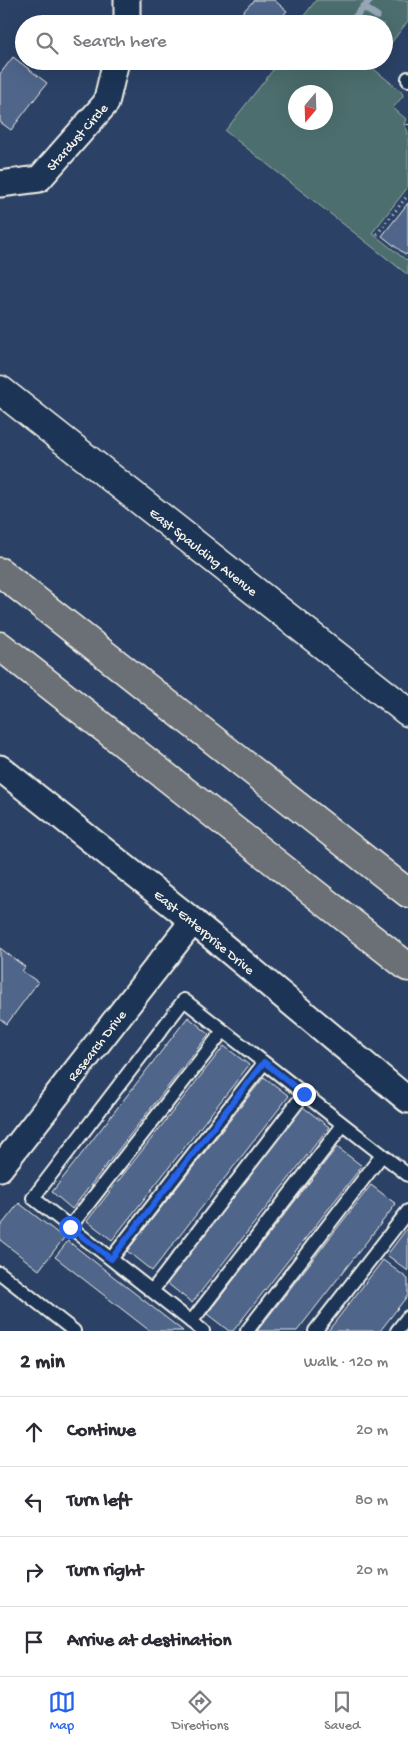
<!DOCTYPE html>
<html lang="en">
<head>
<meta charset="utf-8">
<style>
  body { margin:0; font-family:"Gochi Hand",sans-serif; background:#f2f2f3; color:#2b2b33 }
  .compass { position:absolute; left:288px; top:85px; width:45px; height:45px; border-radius:50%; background:#fff; box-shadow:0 5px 20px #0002; rotate:199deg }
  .stop { position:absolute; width:15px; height:15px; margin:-11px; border:4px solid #2563eb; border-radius:50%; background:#fff }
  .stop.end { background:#2563eb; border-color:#fff; box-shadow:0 1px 5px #0008 }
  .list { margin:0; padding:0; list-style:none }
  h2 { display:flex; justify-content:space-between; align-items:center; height:65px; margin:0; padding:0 20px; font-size:21px }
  h2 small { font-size:16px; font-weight:400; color:#7c7c81 }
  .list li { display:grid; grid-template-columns:32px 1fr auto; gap:15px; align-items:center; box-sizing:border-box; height:70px; padding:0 20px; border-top:1px solid #e1e1e2 }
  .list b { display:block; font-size:19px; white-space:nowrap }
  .list em { font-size:16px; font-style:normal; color:#7c7c81 }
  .icon { flex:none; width:28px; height:28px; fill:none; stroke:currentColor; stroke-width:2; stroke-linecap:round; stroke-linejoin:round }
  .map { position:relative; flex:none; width:408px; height:1331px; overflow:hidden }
  .search { position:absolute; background:#fff; box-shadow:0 5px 20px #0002; left:15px; right:15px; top:15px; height:55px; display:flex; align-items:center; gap:12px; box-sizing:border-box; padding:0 18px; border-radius:28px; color:#7c7c81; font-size:19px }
  .sheet { height:345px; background:#fff }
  nav { display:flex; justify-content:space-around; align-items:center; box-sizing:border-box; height:70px; border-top:1px solid #e1e1e2; background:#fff; font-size:14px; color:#7c7c81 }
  nav a { display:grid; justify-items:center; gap:2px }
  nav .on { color:#2563eb }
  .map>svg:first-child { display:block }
</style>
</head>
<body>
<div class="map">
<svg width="408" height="1331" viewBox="0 0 408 1331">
  <rect width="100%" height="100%" fill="#2b4266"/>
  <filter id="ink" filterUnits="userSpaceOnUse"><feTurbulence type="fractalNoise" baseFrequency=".02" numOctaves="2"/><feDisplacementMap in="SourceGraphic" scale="10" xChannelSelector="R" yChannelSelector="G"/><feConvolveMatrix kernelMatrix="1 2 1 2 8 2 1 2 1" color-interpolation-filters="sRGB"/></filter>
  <g filter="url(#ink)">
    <path fill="#4e6e6e" stroke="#a1b0ab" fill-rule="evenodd" d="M316 0H408V21L391 43 384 38V24H298Z
      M280 61H364L402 92 403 96 393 108 406 119 404 124 408 132V187L372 233 406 260 408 258V275L225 131ZM326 92V122H296V92Z"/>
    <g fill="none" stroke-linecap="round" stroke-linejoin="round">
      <path stroke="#95a7b6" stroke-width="7" d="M363 7 377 16
        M349 24 370 0"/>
    </g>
    <path fill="#50658a" stroke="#f4f1e8" d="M254 0H274L287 11 275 24H252L241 14Z
      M13 57 47 83 11 130 0 122V74Z
      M408 203V252L406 255 382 236Z
      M0 948 25 967 22 971 38 982 7 1024 0 1019Z
      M188 1017 209 1034 72 1209 52 1192Z
      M224 1046 249 1065 112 1240 87 1221Z
      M264 1077 289 1096 152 1271 127 1251Z
      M303 1107 329 1127 192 1303 167 1283Z
      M337 1147 362 1166 233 1331H229L207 1314Z
      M371 1185 396 1204 297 1331H257Z
      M19 1203 64 1238 39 1270 0 1240V1227Z
      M408 1227V1271L387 1255Z
      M68 1241 183 1331H150L55 1257Z
      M383 1260 408 1279V1295L380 1331H328Z"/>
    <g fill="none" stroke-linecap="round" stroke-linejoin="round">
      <defs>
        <path id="service" d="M408 78V80
          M70 1227 223 1031
          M111 1259 264 1063
          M0 1273 74 1331
          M152 1291 304 1094
          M191 1322 343 1125
          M203 1331 33 1198 184 1000 408 1175
          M247 1331 382 1155
          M315 1331 408 1211
          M397 1331 408 1317"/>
        <g id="minor">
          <path d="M126 24 127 17V0"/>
          <path id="s1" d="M0 184 39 179 106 103 116 61"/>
          <path id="s2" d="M0 768 193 921 408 1100"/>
          <path id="s3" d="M0 1168 193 921"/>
        </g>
        <g id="tertiary">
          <path id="s4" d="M0 390 408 712"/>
        </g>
        <path id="trunk" d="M0 572 408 893
          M0 646 408 967"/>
      </defs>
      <use href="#service" stroke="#f4f1e8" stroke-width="16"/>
      <use href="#minor" stroke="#f4f1e8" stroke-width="29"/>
      <use href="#tertiary" stroke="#f4f1e8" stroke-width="31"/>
      <use href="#trunk" stroke="#f4f1e8" stroke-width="31"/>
      <path stroke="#f4f1e8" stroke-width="3" stroke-dasharray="1 4" stroke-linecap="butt" d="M408 124V127
        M377 234 408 195"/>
      <use href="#service" stroke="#1d3557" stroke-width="12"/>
      <use href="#minor" stroke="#1d3557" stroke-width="25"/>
      <use href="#tertiary" stroke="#1d3557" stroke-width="28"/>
      <use href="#trunk" stroke="#6b6f75" stroke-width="28"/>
    </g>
  </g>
  <g fill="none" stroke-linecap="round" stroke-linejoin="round" filter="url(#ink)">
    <path stroke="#2563eb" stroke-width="6" d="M70 1227 111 1259 264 1062 304 1094"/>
  </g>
  <g text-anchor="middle" stroke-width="5" stroke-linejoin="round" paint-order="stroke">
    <g font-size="14" fill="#f4f1e8" stroke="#1d3557">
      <text dy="5" stroke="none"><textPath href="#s1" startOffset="96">Stardust Circle</textPath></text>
      <text dy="5" stroke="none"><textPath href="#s4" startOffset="260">East Spaulding Avenue</textPath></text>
      <text dy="5" stroke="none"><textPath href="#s2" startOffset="262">East Enterprise Drive</textPath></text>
      <text dy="5" stroke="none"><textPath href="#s3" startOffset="156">Research Drive</textPath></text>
    </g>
  </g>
</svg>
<svg class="compass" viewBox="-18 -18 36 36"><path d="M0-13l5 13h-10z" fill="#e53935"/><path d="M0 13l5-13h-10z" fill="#7c7c81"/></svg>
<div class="stop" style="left:70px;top:1227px"></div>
<div class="stop end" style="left:304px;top:1094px"></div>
<div class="search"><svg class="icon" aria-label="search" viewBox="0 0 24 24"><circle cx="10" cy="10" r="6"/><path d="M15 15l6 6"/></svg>Search here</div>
</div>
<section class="sheet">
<h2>2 min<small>Walk · 120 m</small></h2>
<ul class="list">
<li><svg class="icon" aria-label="ahead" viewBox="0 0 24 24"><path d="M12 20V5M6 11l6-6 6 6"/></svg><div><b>Continue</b></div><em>20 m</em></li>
<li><svg class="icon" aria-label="left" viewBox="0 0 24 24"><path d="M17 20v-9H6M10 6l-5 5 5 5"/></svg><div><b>Turn left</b></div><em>80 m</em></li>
<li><svg class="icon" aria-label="right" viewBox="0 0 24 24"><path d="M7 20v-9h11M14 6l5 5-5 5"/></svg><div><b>Turn right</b></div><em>20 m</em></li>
<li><svg class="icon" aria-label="arrive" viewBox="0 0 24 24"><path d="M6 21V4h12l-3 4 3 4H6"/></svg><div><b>Arrive at destination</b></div></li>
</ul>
</section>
<nav>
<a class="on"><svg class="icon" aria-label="map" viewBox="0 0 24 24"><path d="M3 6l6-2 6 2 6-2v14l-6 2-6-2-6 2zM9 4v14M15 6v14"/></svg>Map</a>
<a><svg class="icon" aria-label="directions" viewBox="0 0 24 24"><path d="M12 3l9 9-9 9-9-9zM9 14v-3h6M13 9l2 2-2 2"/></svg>Directions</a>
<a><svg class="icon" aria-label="saved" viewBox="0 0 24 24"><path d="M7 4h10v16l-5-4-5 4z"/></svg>Saved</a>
</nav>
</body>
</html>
